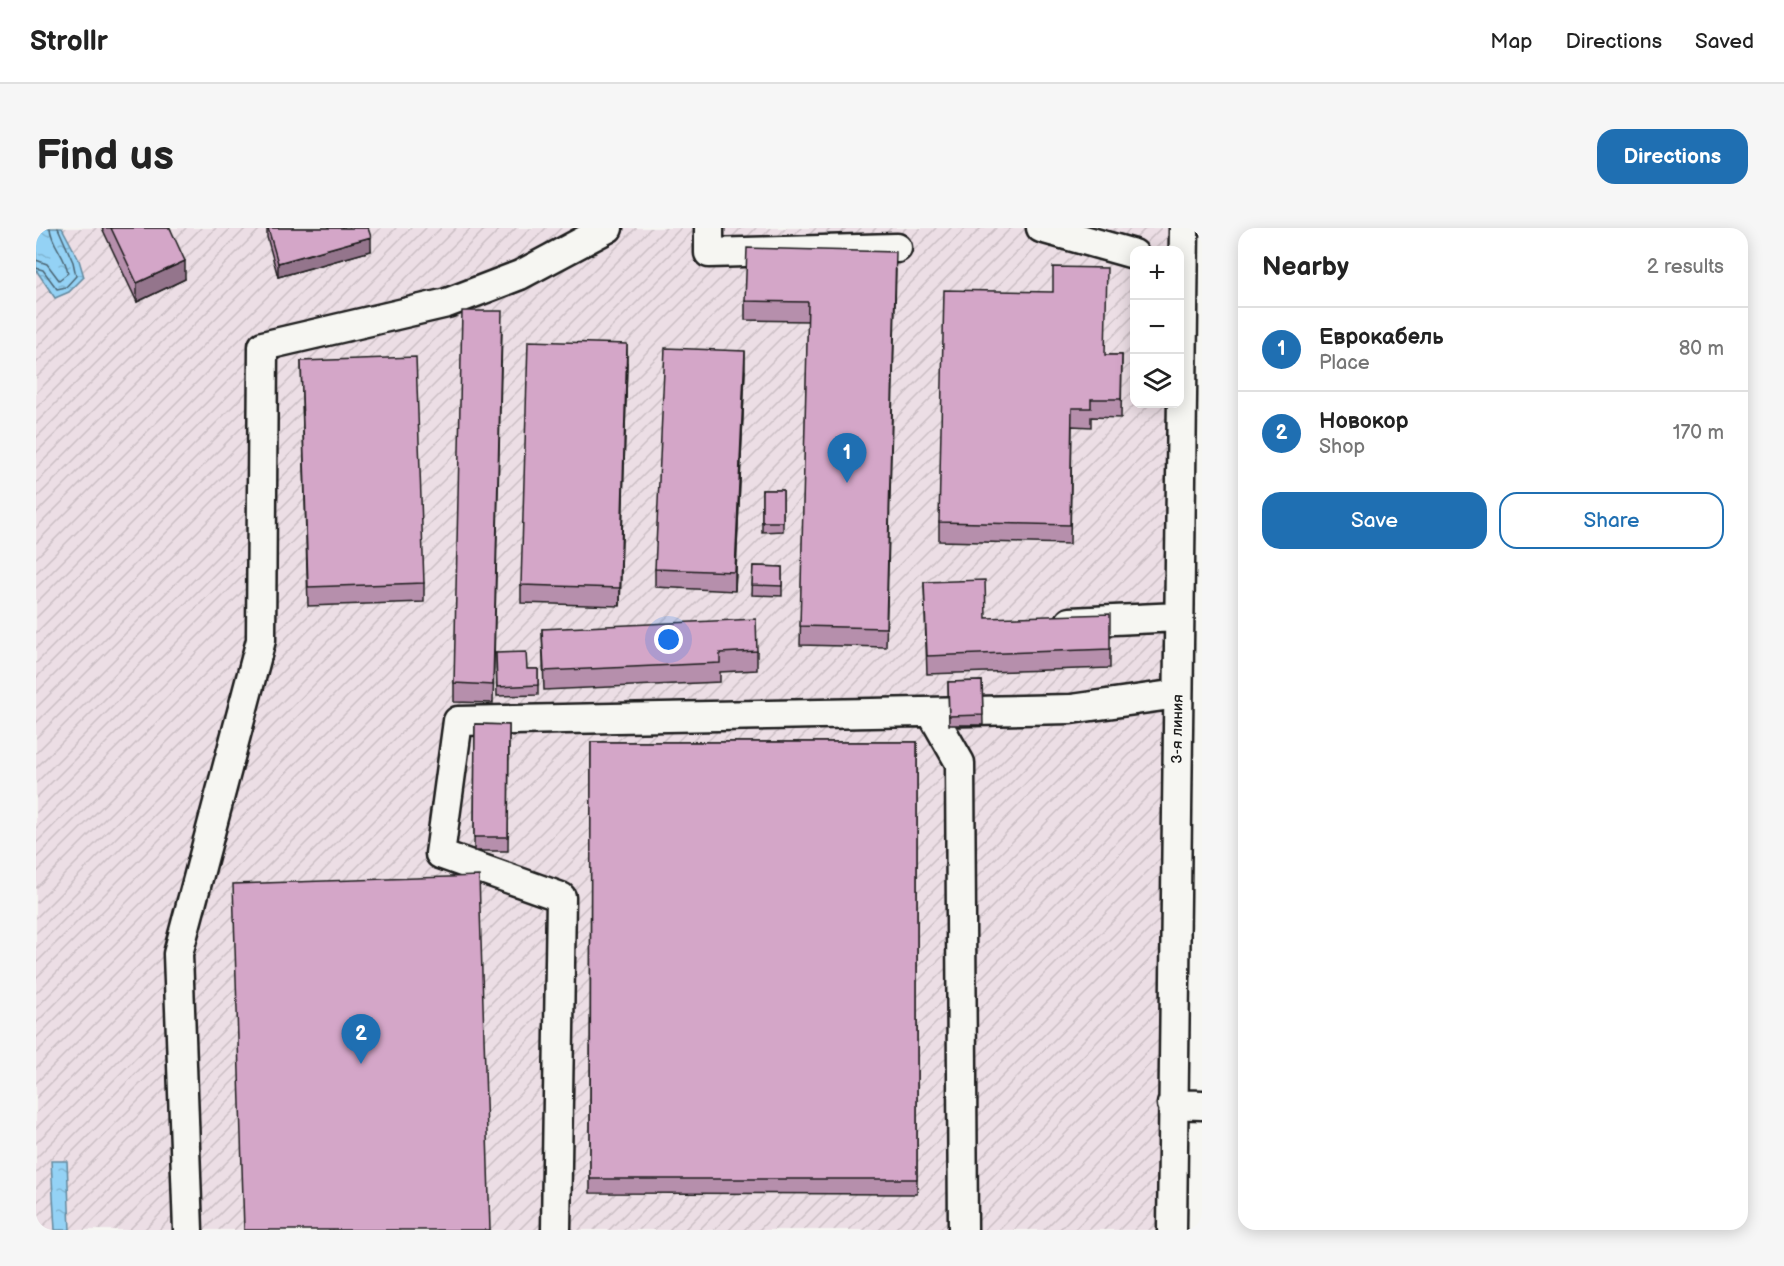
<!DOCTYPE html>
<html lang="en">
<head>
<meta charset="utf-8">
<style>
  body { margin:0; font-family:"Balsamiq Sans",sans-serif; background:#f6f6f6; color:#222 }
  .controls { position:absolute; right:18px; top:18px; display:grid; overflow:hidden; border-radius:12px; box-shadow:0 3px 15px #0003 }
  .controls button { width:54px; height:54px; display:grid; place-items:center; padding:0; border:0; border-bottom:2px solid #e0e0e0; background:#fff; color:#222; font:30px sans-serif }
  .you { position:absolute; left:633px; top:412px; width:21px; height:21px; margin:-15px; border:4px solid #fff; border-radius:50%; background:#1a73e8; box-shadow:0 0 0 9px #1a73e833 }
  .badge { display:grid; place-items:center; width:39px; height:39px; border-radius:50%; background:#1f6fb2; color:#fff; font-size:20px; font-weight:700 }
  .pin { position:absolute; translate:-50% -50px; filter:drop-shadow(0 2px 3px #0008) }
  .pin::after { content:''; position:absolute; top:32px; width:21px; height:18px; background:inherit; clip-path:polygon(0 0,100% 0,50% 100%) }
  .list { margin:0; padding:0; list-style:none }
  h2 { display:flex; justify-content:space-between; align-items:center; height:78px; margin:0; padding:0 24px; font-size:26px }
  h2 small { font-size:20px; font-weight:400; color:#767676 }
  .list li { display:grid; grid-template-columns:39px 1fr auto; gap:18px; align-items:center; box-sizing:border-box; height:84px; padding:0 24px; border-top:2px solid #e0e0e0 }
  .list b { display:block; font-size:22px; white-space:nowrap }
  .list p { margin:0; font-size:20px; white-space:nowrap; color:#767676 }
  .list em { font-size:20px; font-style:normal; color:#767676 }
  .actions { display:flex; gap:12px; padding:18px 24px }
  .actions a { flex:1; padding:14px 0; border:2px solid #1f6fb2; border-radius:18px; text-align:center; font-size:21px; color:#1f6fb2 }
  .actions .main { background:#1f6fb2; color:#fff }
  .icon { flex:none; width:33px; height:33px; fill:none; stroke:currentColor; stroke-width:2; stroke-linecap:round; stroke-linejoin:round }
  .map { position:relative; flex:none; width:1166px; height:1002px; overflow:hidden; border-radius:18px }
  header { display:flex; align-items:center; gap:36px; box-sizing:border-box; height:84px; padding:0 30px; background:#fff; border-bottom:2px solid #e0e0e0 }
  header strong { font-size:28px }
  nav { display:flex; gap:33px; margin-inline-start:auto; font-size:21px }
  .intro { display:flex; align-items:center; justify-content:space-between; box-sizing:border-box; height:144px; padding:0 36px }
  h1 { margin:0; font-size:42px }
  .button { padding:15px 27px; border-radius:18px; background:#1f6fb2; color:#fff; font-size:21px; font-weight:700 }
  main { display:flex; gap:36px; padding:0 36px }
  aside { flex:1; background:#fff; border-radius:18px; box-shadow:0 3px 15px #0003 }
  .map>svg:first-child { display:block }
</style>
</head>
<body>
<header>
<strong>Strollr</strong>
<nav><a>Map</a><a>Directions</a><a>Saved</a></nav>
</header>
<div class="intro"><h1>Find us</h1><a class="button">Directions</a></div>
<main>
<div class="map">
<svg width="1166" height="1002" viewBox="0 0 1166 1002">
  <defs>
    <pattern id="industrial-furrows" width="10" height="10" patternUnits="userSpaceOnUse" patternTransform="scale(1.5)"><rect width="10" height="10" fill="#ecdee5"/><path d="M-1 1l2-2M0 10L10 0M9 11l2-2" fill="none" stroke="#cabec4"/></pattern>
    <pattern id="water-ripples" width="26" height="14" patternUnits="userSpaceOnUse" patternTransform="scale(1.5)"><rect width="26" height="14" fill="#94d2f5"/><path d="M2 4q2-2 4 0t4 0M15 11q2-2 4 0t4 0" fill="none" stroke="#7fb4d1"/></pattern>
  </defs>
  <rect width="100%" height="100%" fill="#f6f6f2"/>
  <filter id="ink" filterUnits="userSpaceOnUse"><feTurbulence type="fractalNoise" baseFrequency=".0167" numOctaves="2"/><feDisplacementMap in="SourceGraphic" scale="12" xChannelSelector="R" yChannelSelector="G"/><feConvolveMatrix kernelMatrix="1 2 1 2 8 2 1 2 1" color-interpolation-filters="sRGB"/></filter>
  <g filter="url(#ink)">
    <path fill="url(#industrial-furrows)" fill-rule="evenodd" d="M0 0H1148L1136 1002H0ZM1098 22H1144V176H1098Z"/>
    <path fill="url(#water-ripples)" stroke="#64899e" stroke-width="1.5" d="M0 0H26L43 32 48 49 33 64 19 70 0 42Z
      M15 933H31L34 1002H19Z"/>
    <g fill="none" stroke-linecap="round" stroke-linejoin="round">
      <path stroke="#4c6573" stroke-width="1.5" d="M0 32 11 36 23 52 32 45C30 29 15 16 14 0
        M0 40 7 42 21 61 30 59 40 48 37 34 22 0"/>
      <defs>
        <path id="minor" d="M673 0V25L861 20
          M1005 0 1098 26
          M1034 394 1143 389
          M895 484 924 535 927 1002
          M1136 876 1166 877
          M152 1002 142 726 225 412 227 118 411 75 484 47 572 0
          M520 1002 525 669 404 626 422 493 1035 481 1142 466
          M1136 1002 1148 0"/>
      </defs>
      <use href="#minor" stroke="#1c1c1c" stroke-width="33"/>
      <use href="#minor" stroke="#f6f6f2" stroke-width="28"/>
    </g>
    <path fill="#b68fac" stroke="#1c1c1c" stroke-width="1.5" d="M66 0H134L149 51 101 74Z
      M231 0H332L335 23 242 49 231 9Z
      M860 42 850 419 764 417 772 93 709 92V73Z
      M466 102 457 475 418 474V455Z
      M1069 127H1086L1085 190 1055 189V199L1036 198 1034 316 903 313V294Z
      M265 133 388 355V374L272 378Z
      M591 134 584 378 485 375V357Z
      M709 142 699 363 619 359V341Z
      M726 262H747V303L726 304Z
      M717 338 746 339V368L716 367Z
      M888 354 950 390 1074 421V440L891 446Z
      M506 401 721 423V442L684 444V454L508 462Z
      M460 425 491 441H502V467L461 468Z
      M946 453 947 497H913L912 454Z
      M439 496 473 497 472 623H438Z
      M555 514H881V966L554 965Z"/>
    <path fill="#94748c" stroke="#1c1c1c" stroke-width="1.5" d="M335 9V23L242 49V35Z
      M149 33V51L101 74V55Z
      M591 116V134L584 378V360Z
      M709 123V142L699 363V344Z"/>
    <path fill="#d4a6c8" stroke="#1c1c1c" stroke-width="1.5" d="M75 0H134L149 33 101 55Z
      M232 0H332L335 9 242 35Z
      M711 20 860 24 850 400 764 398 772 74 709 73Z
      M1017 39 1071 40 1069 127H1086L1085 171H1055V180H1036L1034 297 903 294 908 62 1017 64Z
      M426 83H466L457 457 418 455Z
      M492 113 591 116 584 360 485 357Z
      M629 120 709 123 699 344 619 341Z
      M380 129 388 355 272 359 265 133Z
      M726 262H747V294H726Z
      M717 338 746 339V358L716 357Z
      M949 352 950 390 1074 386V421L891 428 888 354Z
      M720 391 721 423 684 425V435L508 443 506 401Z
      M490 424 491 441H502V457L461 459 460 425Z
      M946 453 947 487 913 488 912 454Z
      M439 496 473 497 472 609H438Z
      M555 514H881V951H554Z
      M443 648 454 1002H208L197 656Z"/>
  </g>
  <g text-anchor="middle" stroke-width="5" stroke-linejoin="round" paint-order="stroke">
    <g font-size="15" fill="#1c1c1c" stroke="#f6f6f2">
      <text transform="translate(1141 501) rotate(-89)" y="5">3-я линия</text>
    </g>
  </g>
</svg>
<div class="controls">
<button>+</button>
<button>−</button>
<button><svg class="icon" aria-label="layers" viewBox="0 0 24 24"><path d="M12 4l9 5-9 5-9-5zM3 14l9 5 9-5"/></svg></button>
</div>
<div class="you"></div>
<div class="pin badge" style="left:811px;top:255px">1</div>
<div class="pin badge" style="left:325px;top:836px">2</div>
</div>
<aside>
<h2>Nearby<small>2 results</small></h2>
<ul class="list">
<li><span class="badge">1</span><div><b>Еврокабель</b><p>Place</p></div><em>80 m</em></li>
<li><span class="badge">2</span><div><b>Новокор</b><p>Shop</p></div><em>170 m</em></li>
</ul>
<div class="actions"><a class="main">Save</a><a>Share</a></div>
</aside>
</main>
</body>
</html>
